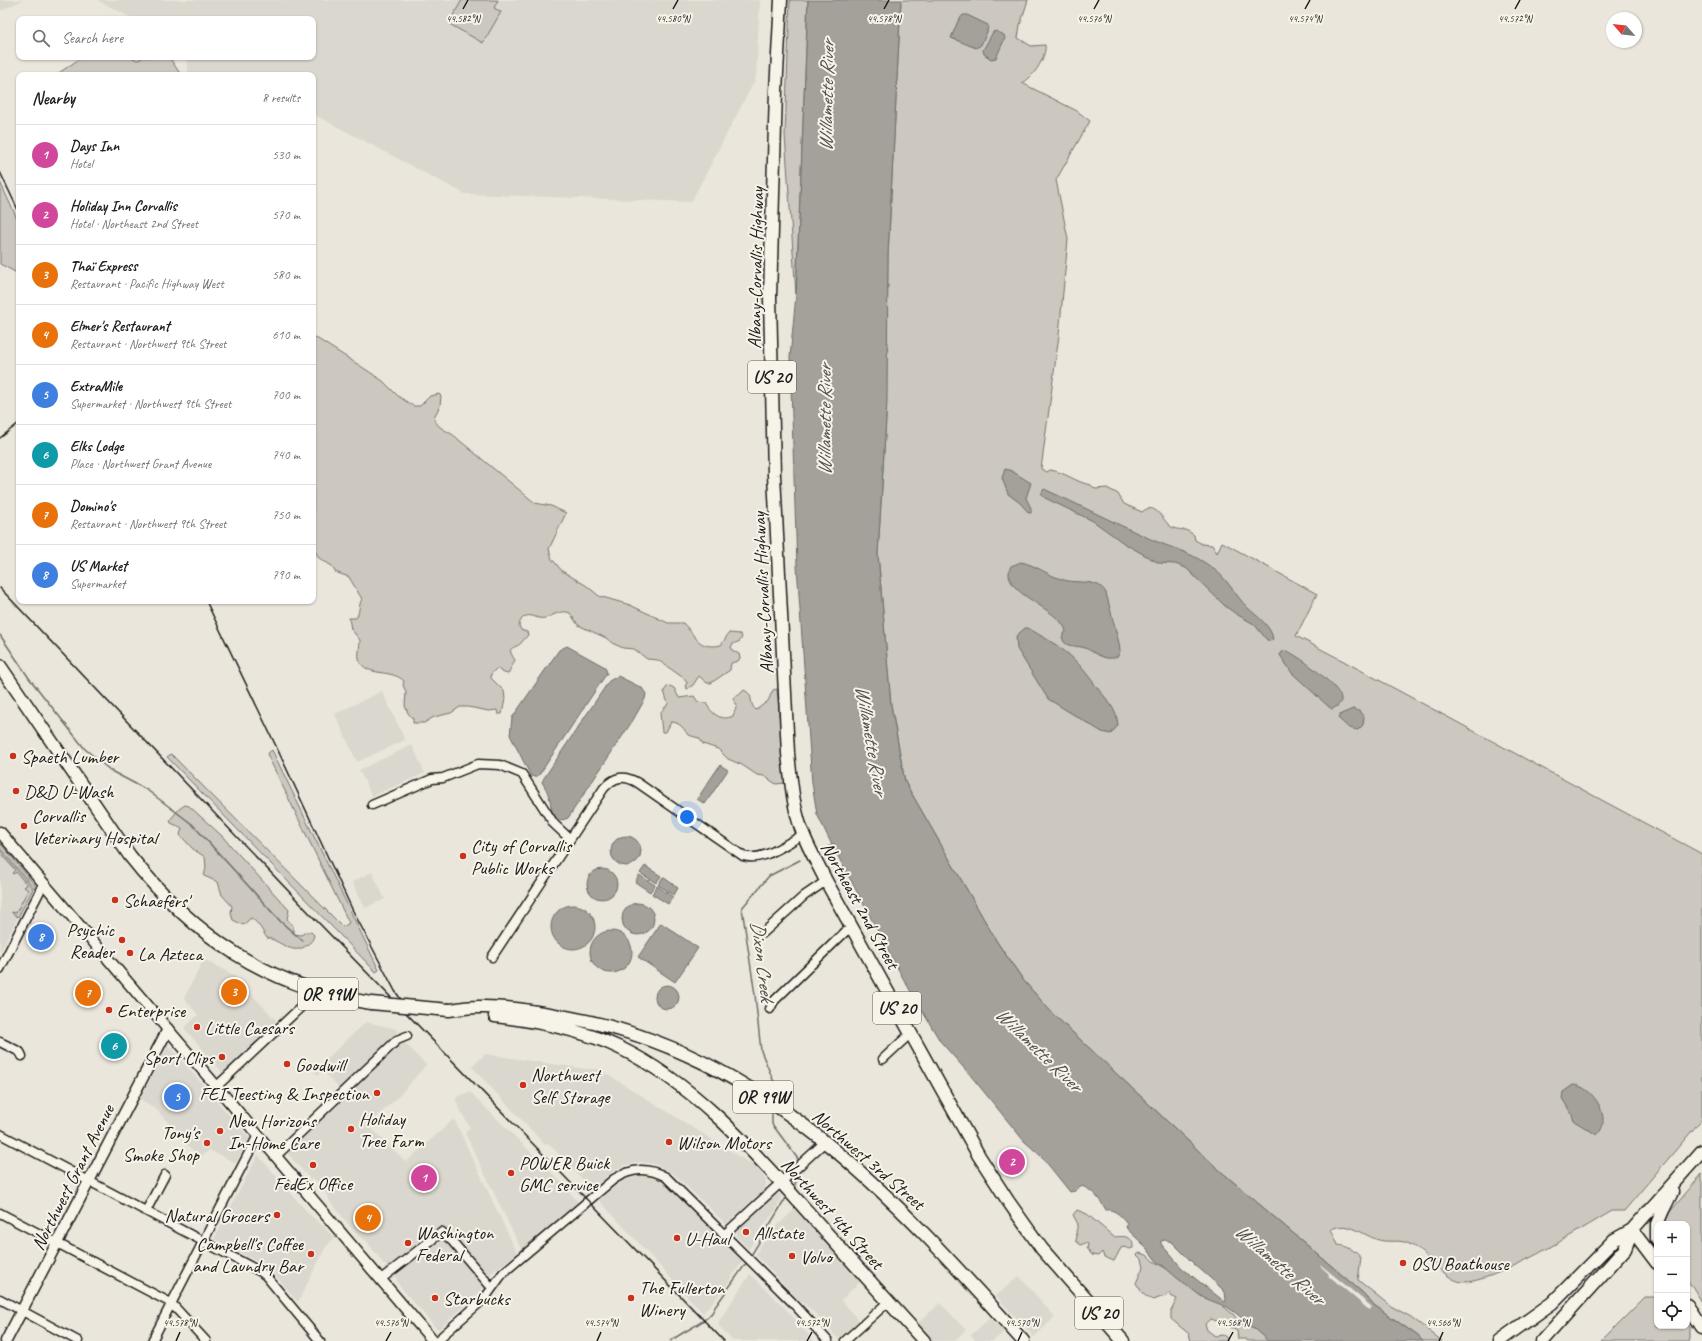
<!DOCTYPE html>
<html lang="en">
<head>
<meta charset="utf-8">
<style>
  body { margin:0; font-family:Caveat,sans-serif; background:#f6f6f6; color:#202124 }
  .controls { position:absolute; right:12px; bottom:12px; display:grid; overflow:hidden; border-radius:8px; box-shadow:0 1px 3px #0004 }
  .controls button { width:36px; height:36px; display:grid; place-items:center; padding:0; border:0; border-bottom:1px solid #e0e0e0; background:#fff; color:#202124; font:20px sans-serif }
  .compass { position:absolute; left:1606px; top:12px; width:36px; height:36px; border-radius:50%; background:#fff; box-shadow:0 1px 3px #0004; rotate:298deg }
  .you { position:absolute; left:687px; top:817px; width:14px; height:14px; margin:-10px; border:3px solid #fff; border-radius:50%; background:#1a73e8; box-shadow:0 0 0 6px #1a73e833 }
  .badge { display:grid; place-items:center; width:26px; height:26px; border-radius:50%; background:#1a73e8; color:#fff; font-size:13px; font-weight:700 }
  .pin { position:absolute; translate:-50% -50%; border:2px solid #fff; box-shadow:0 1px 4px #0006 }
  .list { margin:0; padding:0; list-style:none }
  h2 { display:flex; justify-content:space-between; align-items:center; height:52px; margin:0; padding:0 16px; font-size:17px }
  h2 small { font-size:13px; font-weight:400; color:#757577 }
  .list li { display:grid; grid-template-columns:26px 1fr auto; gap:12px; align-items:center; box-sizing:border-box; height:60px; padding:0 16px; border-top:1px solid #e0e0e0 }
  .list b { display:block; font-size:15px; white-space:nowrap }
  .list p { margin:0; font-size:13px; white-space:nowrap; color:#757577 }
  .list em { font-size:13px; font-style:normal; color:#757577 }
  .icon { flex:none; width:22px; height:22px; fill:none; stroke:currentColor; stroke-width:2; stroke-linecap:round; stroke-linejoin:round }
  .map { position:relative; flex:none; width:1702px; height:1341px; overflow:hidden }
  .search { position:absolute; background:#fff; box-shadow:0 1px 3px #0004; left:16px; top:16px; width:300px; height:44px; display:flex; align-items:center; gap:10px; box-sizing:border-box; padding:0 14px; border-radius:8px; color:#757577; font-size:15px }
  .panel { position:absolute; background:#fff; box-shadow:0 1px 3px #0004; left:16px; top:72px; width:300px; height:532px; border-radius:8px }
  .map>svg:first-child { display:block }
</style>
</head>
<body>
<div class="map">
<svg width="1702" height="1341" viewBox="0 0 1702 1341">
  <rect width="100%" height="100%" fill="#eae6dc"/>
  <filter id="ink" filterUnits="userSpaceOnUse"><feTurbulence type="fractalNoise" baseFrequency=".025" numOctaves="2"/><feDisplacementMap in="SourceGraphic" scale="8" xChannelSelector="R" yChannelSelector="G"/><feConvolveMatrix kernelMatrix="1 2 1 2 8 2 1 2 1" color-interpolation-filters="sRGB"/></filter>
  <g filter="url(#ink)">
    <path fill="#dad7ce" d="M0 0H23L0 11Z
      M97 0H760L756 78 691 202 465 194 313 114V75H189L186 57H313V19H134Z
      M382 691 405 740 357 762 335 714Z
      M412 745 425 773 372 796 359 770Z
      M0 852 32 890 0 952Z
      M372 872 385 899 365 908 352 882Z
      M204 959 233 975 277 1021 223 1073 184 1028 198 1015 184 998Z
      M366 1022 397 1029 396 1034 340 1089 323 1071 318 1075 314 1071Z
      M403 1041 426 1065 397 1098 368 1125 406 1162 454 1119 517 1253 489 1275 481 1291 439 1329 435 1327 399 1285 395 1276 389 1268 383 1263 366 1240 359 1237 332 1204 323 1189 315 1180 310 1179 288 1154 290 1150 337 1106 336 1104Z
      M168 1045 249 1138 236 1163 209 1150 199 1158 155 1108 140 1099Z
      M485 1054 586 1069H599L756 1167 766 1180 765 1189 726 1224 674 1174 655 1164 640 1162 626 1165 613 1171 592 1189 548 1143 545 1145 472 1067Z
      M469 1092 472 1094 555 1176 578 1202 522 1251 465 1133 470 1128 457 1104 456 1099 458 1096Z
      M258 1155 308 1213 323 1226 334 1238 325 1248 298 1302 269 1268 214 1239Z
      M638 1175 649 1176 663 1182 743 1260 724 1289 703 1313 599 1200 623 1180Z
      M777 1194H782L776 1210 759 1232 749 1249 736 1236 737 1230 765 1205 764 1203 772 1196Z
      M797 1207 862 1280 841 1300 859 1321 838 1339 812 1310 800 1301 756 1255 760 1246 779 1224Z
      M750 1274 782 1305 814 1341H733L719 1326V1321Z
      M1019 1276 1055 1317 1034 1337 996 1296Z
      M940 1303 966 1330 954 1341H931L917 1324Z
      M990 1318 1004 1332 993 1341H976L971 1335Z"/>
    <path fill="#ccc8c0" stroke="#74726e" d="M462 0H498L494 8 501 12 483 43 451 25 450 21Z
      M790 0H808L796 295 785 135Z
      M901 0H1028L1020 25 1018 38 1031 46 1045 45C1047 57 1032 79 1022 83L1077 111 1090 121 1056 180 1068 239 1059 335 1041 469 1047 472 1050 470C1065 472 1077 483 1091 485L1095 489 1107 488 1118 494 1124 504 1142 512C1155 501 1162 519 1170 526 1175 530 1180 529 1186 530 1188 531 1192 534 1194 535L1195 540 1202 544 1212 545 1217 553 1222 542 1317 594 1296 636 1336 657 1702 854V1119L1624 1211H1612C1581 1229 1494 1284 1462 1282 1445 1280 1427 1254 1413 1246 1402 1239 1396 1242 1384 1241 1365 1239 1350 1218 1330 1230L1332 1231 1338 1245C1347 1246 1355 1250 1361 1258L1358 1280 1389 1305 1411 1317 1442 1341H1423L1418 1336 1374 1305 1363 1293 1217 1168 1053 1014 1024 981 997 942 905 782 891 705 878 554 886 418 888 255Z
      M82 57H131L137 60 141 59V57H169L181 75H56Z
      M0 182 19 223V274L0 264Z
      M313 336 362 367 383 381 398 396 413 406H420L430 396 439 394 441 396 440 406 434 417C436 430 452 431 459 440L535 503 551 506 566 513 549 549 552 559 562 571 587 586 599 596 630 605 668 623H683C696 636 698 650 721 645L729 633 740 634 742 637 740 641 733 644 731 647 733 651 739 654 740 658 738 661 731 663 730 670 711 683H707L699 676 693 685 687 689 685 686 687 683 685 679 658 660 647 659 634 649 623 648 612 643 606 638 578 625 570 613C561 609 553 616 545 618 538 620 533 614 526 616 521 618 520 622 519 626L521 630 527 632 528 635C525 638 523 641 521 643 514 650 505 645 515 660L508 674 501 672 499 669H496L491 674V678L504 691 505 699 502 714H498L497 710 489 711 468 707H460L451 713 434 717 424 723H413V719L408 713 405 706 406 692 403 685 404 681C391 668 365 678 359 659 358 656 360 644 360 640L351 629 349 618H356C360 613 358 606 362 599L349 577 335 572 332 566 319 558 313 547Z
      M670 686 674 688 679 698 694 696 698 702 706 703C711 713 721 722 733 716L737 705 733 699 735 696 739 695 744 690C755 695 748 704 756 710L768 701 773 690 777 689 785 783 776 784 764 776 757 775 742 765 728 759 718 749 703 744 699 738 688 735C684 729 680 722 671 722L666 732H662L660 713 668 704 664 691 667 687Z
      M272 750 379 970 376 972 167 757 171 754 343 927 349 923 267 754Z
      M185 805 189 806 221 835 289 910 287 919 293 926 294 934 301 935 306 932H311L314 935C313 940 311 942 307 945 292 957 281 940 267 938 262 931 259 923 251 918L243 925 233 920 231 913 232 906 222 895 218 882 204 876 206 868 205 857 193 849 180 835 182 828 171 823 170 820 179 809Z
      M0 843 34 884 36 887 35 889 0 848Z
      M0 850 33 889 18 917 12 913V912L16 913 28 890 24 887 27 885 16 872 13 874 12 873 15 870 0 853Z
      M1702 1174V1302L1687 1278V1224H1663L1669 1213Z
      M1077 1210 1087 1214 1114 1237C1123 1236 1134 1235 1133 1248L1129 1249 1124 1247 1121 1248 1114 1261 1104 1257 1102 1252 1098 1256 1092 1255 1087 1248 1088 1244 1085 1243 1081 1245 1076 1241 1077 1236 1076 1232 1078 1224 1073 1215Z
      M1139 1253 1147 1255 1153 1261 1222 1301 1224 1307 1234 1315 1238 1321 1278 1341H1248L1245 1339H1238L1237 1331 1220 1322 1210 1319 1205 1324 1207 1330 1215 1336 1223 1335 1227 1338V1341H1191L1189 1334 1171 1319V1311L1177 1299 1171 1296 1169 1292 1166 1296 1161 1297 1154 1300C1143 1297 1142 1292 1136 1283L1143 1267 1141 1259 1137 1255Z
      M1645 1297H1653L1657 1299V1326H1687V1323L1691 1327V1338L1690 1341H1601Z"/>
    <path fill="#a3a19a" stroke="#6d6c68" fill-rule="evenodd" d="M808 0H901L888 255 887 401 878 554 891 705 905 782 997 942 1024 981 1053 1014 1217 1168 1363 1293 1374 1305 1418 1336 1423 1341H1268L1237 1314 1227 1307 1202 1297 1177 1278 1162 1265 1158 1263 1144 1245 1127 1229 1126 1226 1128 1225C1124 1218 1114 1208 1106 1210 1101 1201 1091 1187 1080 1186L1075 1191 1070 1192 1042 1157 1024 1141 971 1076 940 1041 904 980 832 845 817 814 812 783 797 566 790 357 796 295ZM1165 1240 1172 1242 1194 1264 1217 1284 1225 1292 1226 1300 1225 1302 1182 1268 1161 1244V1241Z
      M963 15H967L988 25 987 32 981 45 976 48 951 38 958 21Z
      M996 31 1004 35 1005 38 996 58 991 59 984 54 983 50 993 32Z
      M1005 469 1010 470 1031 483 1026 498 1031 508V513H1029L1020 503 1008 494 1002 478Z
      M1044 489C1078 504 1112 522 1146 537 1172 549 1191 551 1215 570 1228 580 1235 595 1247 607 1256 616 1271 625 1273 639L1271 641 1267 640 1254 624 1236 614 1225 606 1186 568 1175 564 1159 563 1125 544 1093 521 1045 498 1041 494Z
      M1021 562C1036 565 1049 576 1064 580 1077 584 1099 578 1106 593L1119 643 1120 651 1118 656C1106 663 1095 652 1085 648 1077 645 1070 648 1064 642L1062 637 1066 631C1059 607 997 593 1011 566Z
      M1025 628H1028C1041 636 1055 643 1067 653 1078 662 1087 674 1096 686 1105 698 1117 708 1118 725L1111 734 1102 732 1048 699 1017 649 1016 636Z
      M567 646 605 667 607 673 539 775 535 777 531 776 510 735 512 718 559 650Z
      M1287 651C1298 655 1339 686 1341 698 1342 703 1337 707 1332 709L1329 707 1292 673 1280 655 1282 652Z
      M618 676 642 688 646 694 645 699 633 720 568 818C549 826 553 808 549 797 548 792 545 787 542 782L544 778 609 681Z
      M1353 709 1359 711 1364 717 1363 725 1358 730 1349 728 1338 718 1341 714Z
      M720 765 728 770 705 804 697 799Z
      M611 851a15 15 0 1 1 30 0a15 15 0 1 1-30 0Z
      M645 866 661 876 656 883 640 873Z
      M587 884a15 15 0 1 1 30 0a15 15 0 1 1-30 0Z
      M639 875 655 885 650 892 635 882Z
      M663 877 678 888 674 895 658 885Z
      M657 886 673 897 668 904 652 894Z
      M622 919a16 16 0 1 1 32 0a16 16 0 1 1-32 0Z
      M551 927a22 22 0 1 1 44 0a22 22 0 1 1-44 0Z
      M661 923 698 948 675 982 638 957Z
      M590 952a21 21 0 1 1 42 0a21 21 0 1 1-42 0Z
      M655 997a12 12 0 1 1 24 0a12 12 0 1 1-24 0Z
      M1573 1085C1592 1085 1614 1119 1597 1135L1574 1121 1572 1115 1562 1098 1563 1092Z"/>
    <path fill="#eae6dc" d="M1321 1265 1372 1307 1369 1310 1328 1275 1329 1274 1320 1266Z"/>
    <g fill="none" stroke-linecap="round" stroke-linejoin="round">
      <path stroke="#6d6c68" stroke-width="1.5" d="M0 635 29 678 85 749 111 771 147 790 192 824 281 922 303 941
        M823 850 834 844
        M776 1090 774 1082 761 1051 755 995 742 908 769 876 800 860
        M772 1113V1124L798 1159
        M795 1185 797 1176
        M750 1257 786 1198
        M671 1341C682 1331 711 1321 715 1307L747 1262"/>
      <defs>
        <path id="minor" d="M372 805 432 779 443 778 478 764 500 765 522 774 554 824 570 839
          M762 934 804 896 826 881
          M492 957 604 788C615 776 624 775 638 783L743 856C762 862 782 846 799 837L804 836
          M0 969 44 883
          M770 1009 774 1001 845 932 853 928
          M0 1042 20 1052 22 1056
          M883 1059 911 1033
          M217 1086 300 1008
          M0 1134 261 1272 266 1276 320 1341
          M276 1156 397 1040 407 1036
          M146 1211 165 1175
          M0 1213 171 1303 206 1341
          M725 1234 825 1142
          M381 1279 442 1232 452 1241 492 1288
          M0 1299 78 1341
          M152 1341 258 1135
          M439 1341 442 1336 485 1298 503 1273 614 1179C632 1168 647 1167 666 1177L791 1301 828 1341
          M845 1341 888 1302"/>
        <path id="major" d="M0 832 433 1341
          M6 1341 168 1029"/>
        <path id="highway" d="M781 0 776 91 770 297 774 475 788 753C791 781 793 810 804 836 810 851 819 866 826 881L979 1156 1008 1201 1042 1249 1123 1341
          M0 666 130 856C194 937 268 987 371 1003
          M449 1010C458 1009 468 1007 477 1007 506 1006 538 1012 566 1017 764 1052 896 1199 1023 1341
          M495 1016C537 1021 581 1029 620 1048 692 1083 746 1143 798 1201 840 1248 882 1295 924 1341
          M1657 1224 1663 1210 1672 1192
          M1657 1225V1239
          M1632 1230 1657 1263
          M1687 1305 1702 1328
          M1499 1341 1552 1303 1614 1240 1632 1230 1702 1151
          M1542 1341 1625 1249 1632 1230"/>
      </defs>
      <use href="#minor" stroke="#1c1c1c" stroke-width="11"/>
      <use href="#major" stroke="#1c1c1c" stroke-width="13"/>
      <use href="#highway" stroke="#1c1c1c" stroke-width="15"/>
      <use href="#minor" stroke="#f7f3e8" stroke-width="8"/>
      <use href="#major" stroke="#f7f3e8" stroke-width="10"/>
      <use href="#highway" stroke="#f7f3e8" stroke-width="12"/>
      <path stroke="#1c1c1c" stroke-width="1.5" d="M0 172 19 212
        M0 438 19 423
        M0 588 315 919 724 1341
        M206 601 275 744 353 911 395 991 407 1008"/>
      <defs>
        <path id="highway-bridge" d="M371 1003 449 1010"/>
      </defs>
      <use href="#highway-bridge" stroke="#1c1c1c" stroke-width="15" stroke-linecap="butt"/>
      <use href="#highway-bridge" stroke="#f7f3e8" stroke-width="12"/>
    </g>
  </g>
  <path fill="none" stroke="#1c1c1c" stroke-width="1.5" d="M463 9 468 0M673 9 678 0M884 9 889 0M1094 9 1099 0M1305 9 1310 0M1515 9 1520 0M176 1341 180 1332M386 1341 391 1332M597 1341 601 1332M807 1341 812 1332M1018 1341 1022 1332M1228 1341 1233 1332M1439 1341 1443 1332"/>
  <g fill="#c8321e" stroke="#f7f3e8" stroke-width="1.5">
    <circle cx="13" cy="756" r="4"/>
    <circle cx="16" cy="791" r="4"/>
    <circle cx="24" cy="826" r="4"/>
    <circle cx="463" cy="856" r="4"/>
    <circle cx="115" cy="900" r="4"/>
    <circle cx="122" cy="940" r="4"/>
    <circle cx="130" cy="953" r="4"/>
    <circle cx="109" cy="1010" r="4"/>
    <circle cx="197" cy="1027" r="4"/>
    <circle cx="222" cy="1057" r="4"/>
    <circle cx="287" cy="1064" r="4"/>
    <circle cx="523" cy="1085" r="4"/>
    <circle cx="377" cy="1093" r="4"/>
    <circle cx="351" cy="1129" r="4"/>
    <circle cx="220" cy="1131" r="4"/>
    <circle cx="669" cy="1142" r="4"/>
    <circle cx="207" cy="1143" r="4"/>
    <circle cx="313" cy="1165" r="4"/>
    <circle cx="511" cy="1173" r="4"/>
    <circle cx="277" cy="1215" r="4"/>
    <circle cx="746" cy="1232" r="4"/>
    <circle cx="677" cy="1238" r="4"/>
    <circle cx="408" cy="1243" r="4"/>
    <circle cx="311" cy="1254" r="4"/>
    <circle cx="792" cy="1256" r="4"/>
    <circle cx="1403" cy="1263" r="4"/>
    <circle cx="435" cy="1298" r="4"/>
    <circle cx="631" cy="1298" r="4"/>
  </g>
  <g text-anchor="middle" stroke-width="4" stroke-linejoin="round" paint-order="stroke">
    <g fill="#f7f3e8" stroke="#5e5c59" stroke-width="1">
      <rect x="748" y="361" width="48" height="32" rx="3"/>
      <rect x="298" y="978" width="60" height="32" rx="3"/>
      <rect x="873" y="992" width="48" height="32" rx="3"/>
      <rect x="733" y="1081" width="60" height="32" rx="3"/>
      <rect x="1075" y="1297" width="48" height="32" rx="3"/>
    </g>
    <g font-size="18" font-weight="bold" fill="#1c1c1c">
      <text x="772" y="383">US 20</text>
      <text x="328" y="1000">OR 99W</text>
      <text x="897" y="1014">US 20</text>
      <text x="763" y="1103">OR 99W</text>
      <text x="1099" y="1319">US 20</text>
    </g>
    <g font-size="19" fill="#1c1c1c" stroke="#f7f3e8">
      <text transform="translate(755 268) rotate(-89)" y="7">Albany-Corvallis Highway</text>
      <text transform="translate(762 593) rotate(-93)" y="7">Albany-Corvallis Highway</text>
      <text transform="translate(861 905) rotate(61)" y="7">Northeast 2nd Street</text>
      <text transform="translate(869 1159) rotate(41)" y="7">Northwest 3rd Street</text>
      <text transform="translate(72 1177) rotate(-63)" y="7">Northwest Grant Avenue</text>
      <text transform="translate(833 1213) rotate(48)" y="7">Northwest 4th Street</text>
    </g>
    <g font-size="19" fill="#1c1c1c" stroke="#f7f3e8" text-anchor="start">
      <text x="21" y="763">Spaeth Lumber</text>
      <text x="24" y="798">D&amp;D U-Wash</text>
      <text x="32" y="822">Corvallis<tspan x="32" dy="22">Veterinary Hospital</tspan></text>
      <text x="471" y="852">City of Corvallis<tspan x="471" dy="22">Public Works</tspan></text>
      <text x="123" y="907">Schaefers'</text>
      <text x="114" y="936" text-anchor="end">Psychic<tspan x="114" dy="22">Reader</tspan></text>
      <text x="138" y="960">La Azteca</text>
      <text x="117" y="1017">Enterprise</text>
      <text x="205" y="1034">Little Caesars</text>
      <text x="214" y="1064" text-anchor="end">Sport Clips</text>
      <text x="295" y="1071">Goodwill</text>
      <text x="531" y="1081">Northwest<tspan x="531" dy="22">Self Storage</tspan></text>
      <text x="369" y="1100" text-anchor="end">FEI Teesting &amp; Inspection</text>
      <text x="359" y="1125">Holiday<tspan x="359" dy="22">Tree Farm</tspan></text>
      <text x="228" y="1127">New Horizons<tspan x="228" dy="22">In-Home Care</tspan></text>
      <text x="199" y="1139" text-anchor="end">Tony's<tspan x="199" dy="22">Smoke Shop</tspan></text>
      <text x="677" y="1149">Wilson Motors</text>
      <text x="519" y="1169">POWER Buick<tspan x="519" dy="22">GMC service</tspan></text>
      <text x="313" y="1190" text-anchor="middle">FedEx Office</text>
      <text x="269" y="1222" text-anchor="end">Natural Grocers</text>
      <text x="416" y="1239">Washington<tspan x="416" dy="22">Federal</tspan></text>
      <text x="754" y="1239">Allstate</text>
      <text x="685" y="1245">U-Haul</text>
      <text x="303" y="1250" text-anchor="end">Campbell's Coffee<tspan x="303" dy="22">and Laundry Bar</tspan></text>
      <text x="800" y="1263">Volvo</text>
      <text x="1411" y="1270">OSU Boathouse</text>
      <text x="639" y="1294">The Fullerton<tspan x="639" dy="22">Winery</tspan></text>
      <text x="443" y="1305">Starbucks</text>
    </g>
    <g font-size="20" font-style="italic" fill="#52514e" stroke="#f7f3e8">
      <text transform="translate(826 96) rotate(-89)" y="7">Willamette River</text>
      <text transform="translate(824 420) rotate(-90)" y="7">Willamette River</text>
      <text transform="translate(872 740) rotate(80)" y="7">Willamette River</text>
      <text transform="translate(763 961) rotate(83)" y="7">Dixon Creek</text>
      <text transform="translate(1039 1049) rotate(44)" y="7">Willamette River</text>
      <text transform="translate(1280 1264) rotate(41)" y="7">Willamette River</text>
    </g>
  </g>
  <g font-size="10" text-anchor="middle" fill="#1c1c1c" stroke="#f7f3e8" stroke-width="4" stroke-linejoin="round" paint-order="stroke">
    <text x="463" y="22">44.582°N</text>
    <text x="673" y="22">44.580°N</text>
    <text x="884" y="22">44.578°N</text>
    <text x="1094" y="22">44.576°N</text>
    <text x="1305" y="22">44.574°N</text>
    <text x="1515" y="22">44.572°N</text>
    <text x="180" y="1326">44.578°N</text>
    <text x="391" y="1326">44.576°N</text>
    <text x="601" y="1326">44.574°N</text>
    <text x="812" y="1326">44.572°N</text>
    <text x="1022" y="1326">44.570°N</text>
    <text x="1233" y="1326">44.568°N</text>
    <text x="1443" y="1326">44.566°N</text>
  </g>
</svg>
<div class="controls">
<button>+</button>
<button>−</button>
<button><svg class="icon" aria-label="locate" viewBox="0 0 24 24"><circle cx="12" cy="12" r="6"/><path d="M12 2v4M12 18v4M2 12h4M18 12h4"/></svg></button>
</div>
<svg class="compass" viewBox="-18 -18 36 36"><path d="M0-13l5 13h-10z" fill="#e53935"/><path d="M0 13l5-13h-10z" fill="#757577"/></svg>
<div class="you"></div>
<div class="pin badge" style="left:424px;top:1178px;background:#d1479c">1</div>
<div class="pin badge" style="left:1012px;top:1162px;background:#d1479c">2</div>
<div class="pin badge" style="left:234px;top:992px;background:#e8710a">3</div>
<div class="pin badge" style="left:368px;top:1218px;background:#e8710a">4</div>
<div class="pin badge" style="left:177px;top:1097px;background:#3f7fe0">5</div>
<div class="pin badge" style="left:114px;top:1046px;background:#0f9aa8">6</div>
<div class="pin badge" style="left:88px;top:993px;background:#e8710a">7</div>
<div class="pin badge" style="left:41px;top:937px;background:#3f7fe0">8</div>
<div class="search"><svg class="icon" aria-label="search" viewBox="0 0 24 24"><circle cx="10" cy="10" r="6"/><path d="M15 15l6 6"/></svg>Search here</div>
<section class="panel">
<h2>Nearby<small>8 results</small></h2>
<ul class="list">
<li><span class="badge" style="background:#d1479c">1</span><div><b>Days Inn</b><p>Hotel</p></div><em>530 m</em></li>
<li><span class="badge" style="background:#d1479c">2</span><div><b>Holiday Inn Corvallis</b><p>Hotel · Northeast 2nd Street</p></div><em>570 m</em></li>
<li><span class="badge" style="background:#e8710a">3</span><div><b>Thaï Express</b><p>Restaurant · Pacific Highway West</p></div><em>580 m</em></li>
<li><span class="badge" style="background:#e8710a">4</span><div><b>Elmer's Restaurant</b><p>Restaurant · Northwest 9th Street</p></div><em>610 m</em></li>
<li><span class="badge" style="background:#3f7fe0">5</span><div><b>ExtraMile</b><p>Supermarket · Northwest 9th Street</p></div><em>700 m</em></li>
<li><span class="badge" style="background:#0f9aa8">6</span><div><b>Elks Lodge</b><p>Place · Northwest Grant Avenue</p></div><em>740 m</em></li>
<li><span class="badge" style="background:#e8710a">7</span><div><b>Domino's</b><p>Restaurant · Northwest 9th Street</p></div><em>750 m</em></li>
<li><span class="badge" style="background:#3f7fe0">8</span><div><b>US Market</b><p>Supermarket</p></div><em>790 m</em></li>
</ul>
</section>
</div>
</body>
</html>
